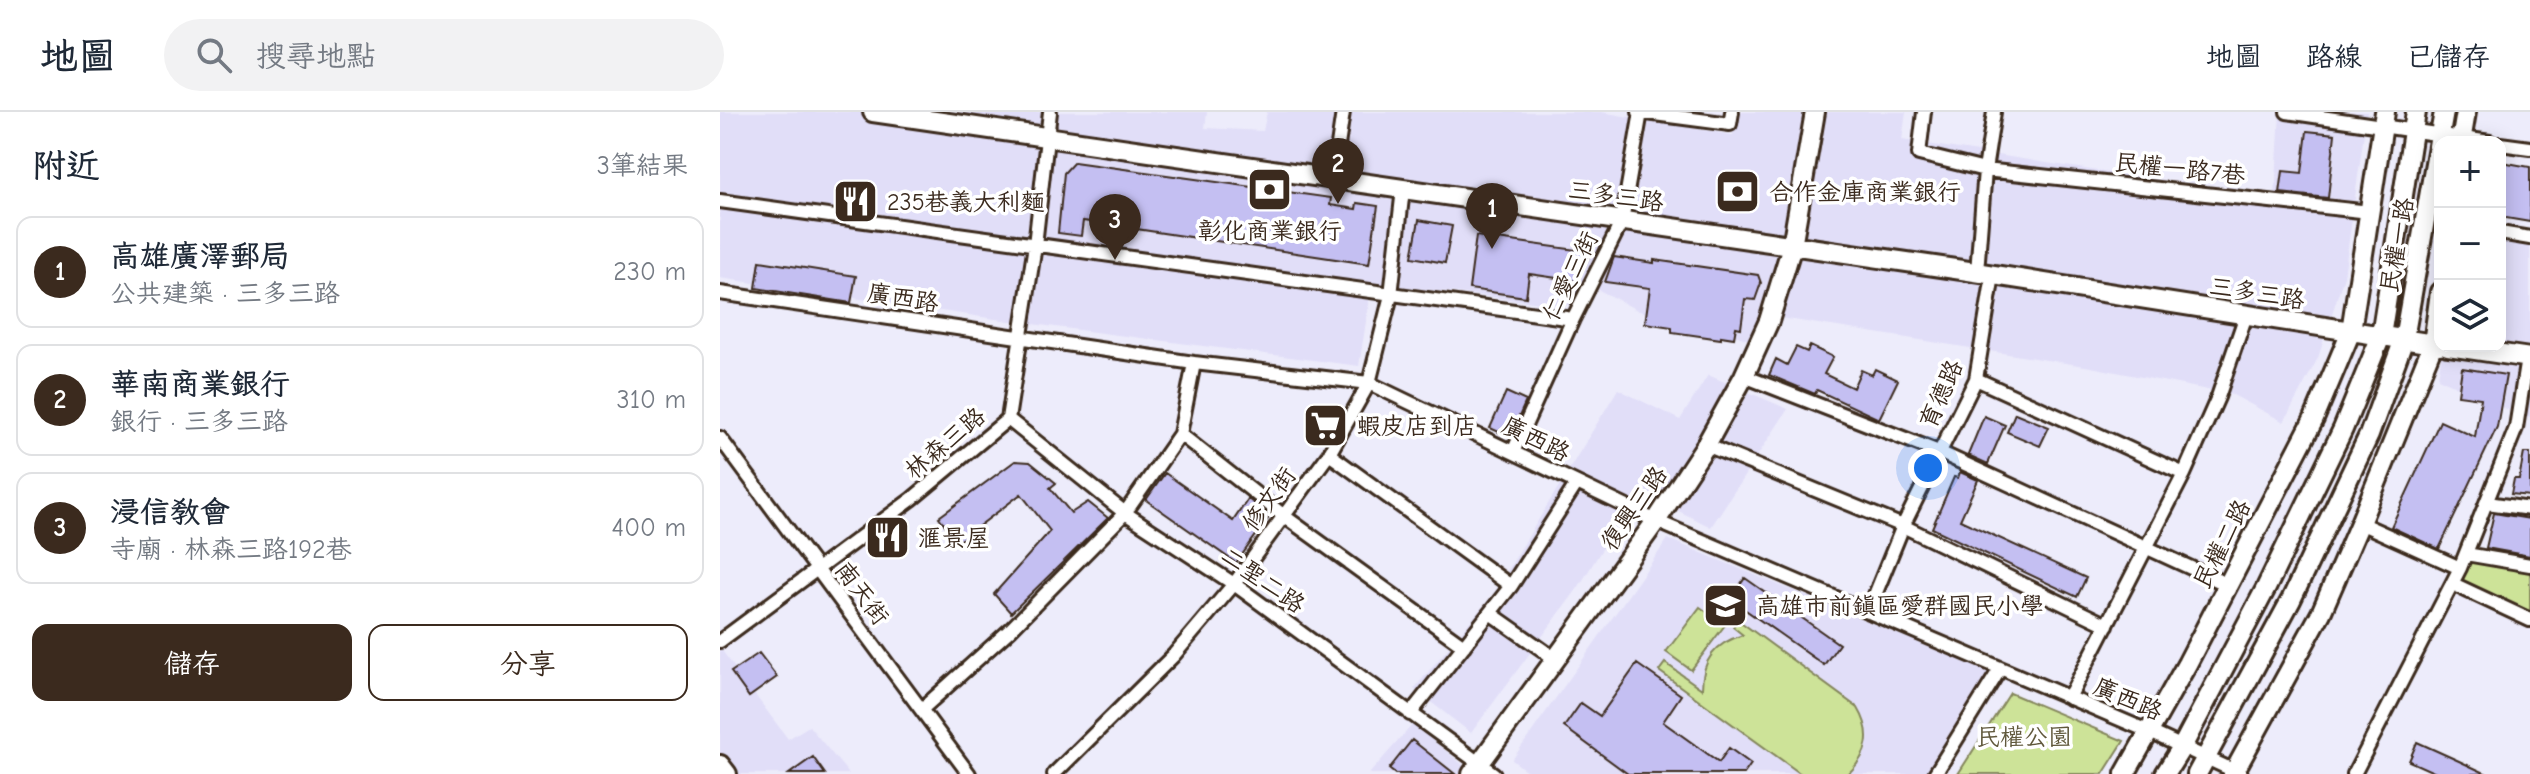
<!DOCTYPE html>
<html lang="zh-TW">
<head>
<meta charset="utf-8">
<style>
  body { margin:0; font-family:"Comic Neue","LXGW WenKai TC",sans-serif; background:#f2f2f3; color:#1f2937 }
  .controls { position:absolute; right:24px; top:24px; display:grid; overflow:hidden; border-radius:16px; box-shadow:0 4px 20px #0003 }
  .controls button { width:72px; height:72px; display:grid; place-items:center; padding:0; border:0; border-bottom:2px solid #e0e1e3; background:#fff; color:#1f2937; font:40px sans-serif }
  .you { position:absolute; left:1208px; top:356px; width:28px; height:28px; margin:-20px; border:6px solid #fff; border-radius:50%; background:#1a73e8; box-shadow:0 0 0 12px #1a73e833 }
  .badge { display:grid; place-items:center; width:52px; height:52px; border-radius:50%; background:#3b2a1e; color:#fff; font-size:26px; font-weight:700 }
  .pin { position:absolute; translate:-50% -66px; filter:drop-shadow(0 2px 4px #0008) }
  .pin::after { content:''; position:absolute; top:42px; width:28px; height:24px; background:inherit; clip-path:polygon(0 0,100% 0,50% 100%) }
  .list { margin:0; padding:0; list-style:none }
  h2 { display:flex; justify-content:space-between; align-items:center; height:104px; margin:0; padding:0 32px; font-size:34px }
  h2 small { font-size:26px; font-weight:400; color:#747a83 }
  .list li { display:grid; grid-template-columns:52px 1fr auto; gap:24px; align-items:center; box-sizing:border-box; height:112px; margin:0 16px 16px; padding:0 16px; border:2px solid #e0e1e3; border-radius:16px }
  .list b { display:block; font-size:30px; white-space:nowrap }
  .list p { margin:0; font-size:26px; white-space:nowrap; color:#747a83 }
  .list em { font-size:26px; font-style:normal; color:#747a83 }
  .actions { display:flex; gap:16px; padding:24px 32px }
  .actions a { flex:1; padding:18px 0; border:2px solid #3b2a1e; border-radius:16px; text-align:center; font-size:28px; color:#3b2a1e }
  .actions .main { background:#3b2a1e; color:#fff }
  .icon { flex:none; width:44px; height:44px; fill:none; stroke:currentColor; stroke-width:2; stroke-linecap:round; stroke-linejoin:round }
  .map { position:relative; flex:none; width:1810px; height:662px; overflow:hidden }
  header { display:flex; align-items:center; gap:48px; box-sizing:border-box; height:112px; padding:0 40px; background:#fff; border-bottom:2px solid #e0e1e3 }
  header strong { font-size:38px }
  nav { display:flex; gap:44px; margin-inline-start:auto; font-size:28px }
  .search { width:560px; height:72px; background:#f2f2f3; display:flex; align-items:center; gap:20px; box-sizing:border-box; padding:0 28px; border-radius:44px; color:#747a83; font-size:30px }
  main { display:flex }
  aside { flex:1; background:#fff }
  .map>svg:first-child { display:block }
</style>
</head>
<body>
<header>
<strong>地圖</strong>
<div class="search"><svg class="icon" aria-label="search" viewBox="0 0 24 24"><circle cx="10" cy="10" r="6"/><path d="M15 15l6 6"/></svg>搜尋地點</div>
<nav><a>地圖</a><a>路線</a><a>已儲存</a></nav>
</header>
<main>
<aside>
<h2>附近<small>3筆結果</small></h2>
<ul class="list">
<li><span class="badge">1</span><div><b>高雄廣澤郵局</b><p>公共建築 · 三多三路</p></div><em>230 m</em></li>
<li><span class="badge">2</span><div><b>華南商業銀行</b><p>銀行 · 三多三路</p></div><em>310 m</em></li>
<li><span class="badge">3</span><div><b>浸信教會</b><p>寺廟 · 林森三路192巷</p></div><em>400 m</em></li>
</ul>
<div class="actions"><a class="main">儲存</a><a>分享</a></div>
</aside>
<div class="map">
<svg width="1810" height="662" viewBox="0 0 1810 662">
  <rect width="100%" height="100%" fill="#edecfb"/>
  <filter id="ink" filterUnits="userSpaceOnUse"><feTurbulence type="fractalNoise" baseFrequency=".0125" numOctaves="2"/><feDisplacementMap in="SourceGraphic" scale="16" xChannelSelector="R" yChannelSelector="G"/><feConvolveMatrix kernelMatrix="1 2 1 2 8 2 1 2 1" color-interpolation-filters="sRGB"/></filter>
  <g filter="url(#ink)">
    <path fill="#e1def8" d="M0 0H487L485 16 543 19 547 0H881L1013 23 1017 0H1186L1182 28 1555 87 1560 0H1647L1624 164 1598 246 1564 310 1513 283 1371 255 1061 206 1046 204 1032 229 1003 219 919 199 877 177 867 193 830 192 652 171 639 254 282 208 0 166Z
      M1780 127 1810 132V305L1784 296 1718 266 1723 234H1780Z
      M988 263 1068 297 991 415 918 379 858 476 751 621 694 577 774 481 898 277 960 308Z
      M948 427 1272 561 1210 662H811L792 648Z
      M0 536 68 627 89 614 129 662H0Z
      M693 612 754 662H649Z"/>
    <path fill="#cde398" stroke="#84865b" stroke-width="2" d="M1757 448 1810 458V501L1743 469 1741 465 1746 454Z
      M980 495 1005 513 971 558 946 540Z
      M1018 508 1138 596C1153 621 1149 642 1128 662H1081L939 559 945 551 982 577C982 548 995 531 1023 523L1013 515Z
      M1290 581 1404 629 1383 662H1238Z"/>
    <path fill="#c4bff2" stroke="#3b2a1e" stroke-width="2" d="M1587 19 1615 22 1608 86 1560 81 1563 59 1582 61Z
      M354 50 611 86 610 93 636 97 637 91 658 94 649 152 363 109 361 124 338 121 344 61Z
      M1782 50 1810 55V110L1780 105Z
      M699 108 732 114 725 151 692 145Z
      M756 124 871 140 857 169 809 162 806 185 749 177Z
      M894 145 934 151V148L1038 163 1041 171 1035 188 1025 187 1021 216 1016 215 1014 226 1001 224V227L952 220V215L925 211 930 176 885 170Z
      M40 149 136 164 131 191 36 176Z
      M1090 234 1113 245 1104 262 1133 276 1141 258 1152 263 1155 257 1178 268 1159 307 1097 278 1095 282 1049 263 1056 247 1067 253 1076 235 1087 240Z
      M1742 256 1786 263 1777 315 1719 437 1671 415 1720 309 1755 325 1761 286 1738 283Z
      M786 280 806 289 790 325 770 316Z
      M1295 301 1329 315 1320 334 1287 320Z
      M1264 304 1285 313 1268 352 1248 343Z
      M1804 341H1810V384L1791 382 1794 367H1799Z
      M295 349 310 350 336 371 330 376 351 401 368 390 388 406 291 501 274 482 330 419 301 382 238 430 219 405Z
      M1240 360 1258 368 1240 408 1366 466 1357 485 1212 416 1234 365 1238 366Z
      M445 361 513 409 528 387 550 404 516 451 426 388Z
      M1774 401 1810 407V444L1766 436Z
      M1025 466 1119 532 1104 553 1010 487Z
      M39 541 57 565 29 585 11 560Z
      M917 552 961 583 943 610 999 650 1009 636 1031 652 1024 662H908L844 615 861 591 880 604Z
      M692 628 735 662H675L669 657Z
      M1697 630 1739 649 1767 662H1718L1689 649Z
      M93 645 105 662H69Z"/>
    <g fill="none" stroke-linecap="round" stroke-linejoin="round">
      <defs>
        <path id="street" d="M919 0 1010 12 1012 0
          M1204 0 1199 42 1265 58 1650 100
          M1567 0 1770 30
          M1780 32 1810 36
          M613 67 623 0
          M0 89 853 207
          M1780 121 1810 126
          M1257 160 1265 58 1274 0
          M0 181 474 251 649 271 936 409 1430 620 1521 662
          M1024 264 1219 340 1508 473
          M1256 267 1464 362
          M288 307 405 401 514 472 774 662
          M460 322 564 404 744 534
          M0 326 249 662
          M986 333 1183 414 1387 513
          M793 340 853 207 902 109 921 0
          M609 342 791 474
          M1767 391 1810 397
          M1640 411 1740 456
          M1746 442 1810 453
          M1733 472 1810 508
          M1148 500 1183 414 1256 267 1273 163
          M770 501 834 546
          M0 529 192 387 288 307 315 133 330 0
          M1349 586 1464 362 1498 285 1526 203
          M202 597 291 517 405 401 460 322 474 251
          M690 602 791 474 857 371
          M334 662 453 544 514 472 609 342 649 271 671 183 683 77
          M1215 662 1280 557
          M1634 662 1740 456 1796 316 1807 246"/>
        <path id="secondary" d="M153 0 1242 158 1720 233
          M1741 30 1746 0
          M1728 234 1810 246
          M0 653 7 662
          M752 662 936 409 986 333 1024 264 1049 209 1072 134 1095 0
          M1405 662 1467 552 1594 307 1631 219 1665 0
          M1445 662 1462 635 1546 476 1623 317 1661 224 1696 0
          M1477 662 1571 488 1649 323 1684 227 1724 0
          M1513 662 1601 501 1640 411 1713 232 1720 180"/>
      </defs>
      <use href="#street" stroke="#3b2a1e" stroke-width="18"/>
      <use href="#secondary" stroke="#3b2a1e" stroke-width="24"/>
      <use href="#street" stroke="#fff" stroke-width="12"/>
      <use href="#secondary" stroke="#fff" stroke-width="18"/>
    </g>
  </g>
  <defs>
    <symbol id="bank-square" viewBox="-11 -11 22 22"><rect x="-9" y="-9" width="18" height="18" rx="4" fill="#3b2a1e" stroke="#fff"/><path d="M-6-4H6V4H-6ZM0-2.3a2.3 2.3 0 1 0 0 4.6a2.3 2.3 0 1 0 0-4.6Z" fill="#fff"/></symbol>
    <symbol id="restaurant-square" viewBox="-11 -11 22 22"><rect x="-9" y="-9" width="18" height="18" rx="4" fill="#3b2a1e" stroke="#fff"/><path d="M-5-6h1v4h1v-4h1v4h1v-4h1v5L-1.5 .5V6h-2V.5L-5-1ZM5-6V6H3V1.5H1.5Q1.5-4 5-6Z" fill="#fff"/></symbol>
    <symbol id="supermarket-square" viewBox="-11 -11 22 22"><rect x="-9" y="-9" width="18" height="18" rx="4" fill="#3b2a1e" stroke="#fff"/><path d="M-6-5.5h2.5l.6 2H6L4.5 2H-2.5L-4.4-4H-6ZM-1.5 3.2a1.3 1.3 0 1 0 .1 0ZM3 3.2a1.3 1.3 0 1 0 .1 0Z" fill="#fff"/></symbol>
    <symbol id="school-square" viewBox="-11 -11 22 22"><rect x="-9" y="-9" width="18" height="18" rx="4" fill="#3b2a1e" stroke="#fff"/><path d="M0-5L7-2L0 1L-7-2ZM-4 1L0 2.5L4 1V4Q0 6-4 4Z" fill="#fff"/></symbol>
  </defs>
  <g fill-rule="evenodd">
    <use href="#bank-square" x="524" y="52" width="51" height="51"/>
    <use href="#bank-square" x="992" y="54" width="51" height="51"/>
    <use href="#restaurant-square" x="110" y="64" width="51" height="51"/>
    <use href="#supermarket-square" x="580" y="288" width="51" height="51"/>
    <use href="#restaurant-square" x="142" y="400" width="51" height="51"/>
    <use href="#school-square" x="980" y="468" width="51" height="51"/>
  </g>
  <g text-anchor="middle" stroke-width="7" stroke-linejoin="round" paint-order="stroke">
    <g font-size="24" fill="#3b2a1e" stroke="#fff">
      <text transform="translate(1460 57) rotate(6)" y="8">民權一路7巷</text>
      <text transform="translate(896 84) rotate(8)" y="8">三多三路</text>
      <text transform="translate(1677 133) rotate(-80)" y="8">民權一路</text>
      <text transform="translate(850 164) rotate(-64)" y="8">仁愛三街</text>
      <text transform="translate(1537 181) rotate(9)" y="8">三多三路</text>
      <text transform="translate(183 186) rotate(9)" y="8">廣西路</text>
      <text transform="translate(1221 282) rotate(-66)" y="8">育德路</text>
      <text transform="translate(816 327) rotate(26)" y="8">廣西路</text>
      <text transform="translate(225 331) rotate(-40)" y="8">林森三路</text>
      <text transform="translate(549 387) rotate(-54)" y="8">修文街</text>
      <text transform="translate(914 396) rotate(-55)" y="8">復興三路</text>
      <text transform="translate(1502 432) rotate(-63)" y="8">民權二路</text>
      <text transform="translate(543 468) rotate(35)" y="8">二聖二路</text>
      <text transform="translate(142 481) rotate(53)" y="8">南天街</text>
      <text transform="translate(1408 587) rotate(23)" y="8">廣西路</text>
    </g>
    <g font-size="24" fill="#3b2a1e" stroke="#fff" text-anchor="start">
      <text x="1049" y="88">合作金庫商業銀行</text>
      <text x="167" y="98">235巷義大利麵</text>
      <text x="550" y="127" text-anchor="middle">彰化商業銀行</text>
      <text x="637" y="322">蝦皮店到店</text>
      <text x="198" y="434">滙景屋</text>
      <text x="1036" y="502">高雄市前鎮區愛群國民小學</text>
    </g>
    <g font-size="24" fill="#60583c" stroke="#fff">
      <text x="1304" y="633">民權公園</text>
    </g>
  </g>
</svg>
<div class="controls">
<button>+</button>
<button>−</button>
<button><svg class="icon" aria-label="layers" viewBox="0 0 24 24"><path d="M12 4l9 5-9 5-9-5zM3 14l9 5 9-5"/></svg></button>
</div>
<div class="you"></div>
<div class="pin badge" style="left:772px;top:137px">1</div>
<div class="pin badge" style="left:618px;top:92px">2</div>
<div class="pin badge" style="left:395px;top:148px">3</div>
</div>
</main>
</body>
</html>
